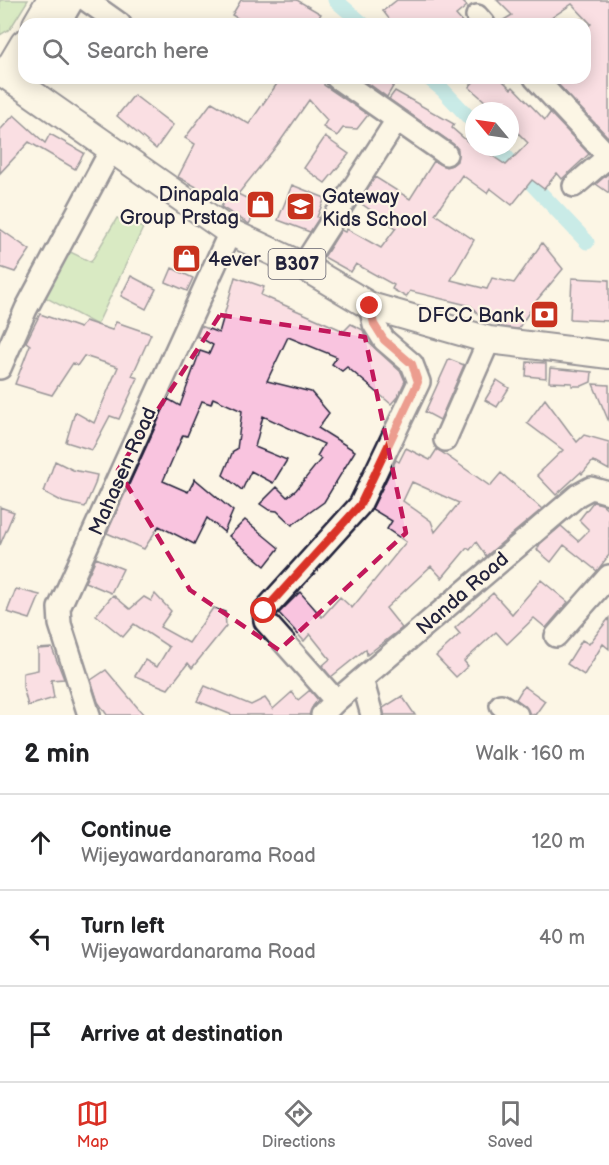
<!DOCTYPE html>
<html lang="en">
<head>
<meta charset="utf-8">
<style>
  body { margin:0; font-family:"Balsamiq Sans",sans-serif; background:#f6f6f6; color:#202124 }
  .compass { position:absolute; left:465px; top:102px; width:54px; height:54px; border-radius:50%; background:#fff; box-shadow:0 3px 15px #0003; rotate:299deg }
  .stop { position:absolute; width:18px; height:18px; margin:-14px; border:4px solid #d93025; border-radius:50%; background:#fff }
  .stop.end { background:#d93025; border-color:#fff; box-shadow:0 2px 6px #0008 }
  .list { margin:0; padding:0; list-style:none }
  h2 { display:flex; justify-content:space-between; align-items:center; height:78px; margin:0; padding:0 24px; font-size:26px }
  h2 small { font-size:20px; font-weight:400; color:#757577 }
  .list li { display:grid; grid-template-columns:39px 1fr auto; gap:18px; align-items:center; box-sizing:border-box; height:96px; padding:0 24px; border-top:2px solid #e0e0e0 }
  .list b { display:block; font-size:22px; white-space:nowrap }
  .list p { margin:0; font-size:20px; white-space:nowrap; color:#757577 }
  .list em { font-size:20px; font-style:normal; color:#757577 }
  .icon { flex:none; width:33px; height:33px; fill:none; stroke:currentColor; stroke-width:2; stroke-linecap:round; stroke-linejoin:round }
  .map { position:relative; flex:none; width:609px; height:715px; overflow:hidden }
  .search { position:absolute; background:#fff; box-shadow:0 3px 15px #0003; left:18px; right:18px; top:18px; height:66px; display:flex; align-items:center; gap:15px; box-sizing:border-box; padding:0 21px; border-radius:18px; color:#757577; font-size:22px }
  .sheet { height:366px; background:#fff }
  nav { display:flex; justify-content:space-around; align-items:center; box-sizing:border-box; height:84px; border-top:2px solid #e0e0e0; background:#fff; font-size:16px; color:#757577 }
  nav a { display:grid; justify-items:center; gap:3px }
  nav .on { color:#d93025 }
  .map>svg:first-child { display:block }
</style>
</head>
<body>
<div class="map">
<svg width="609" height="715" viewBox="0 0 609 715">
  <rect width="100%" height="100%" fill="#fcf5e5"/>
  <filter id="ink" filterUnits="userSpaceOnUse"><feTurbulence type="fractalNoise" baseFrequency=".0167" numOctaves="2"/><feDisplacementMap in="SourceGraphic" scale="12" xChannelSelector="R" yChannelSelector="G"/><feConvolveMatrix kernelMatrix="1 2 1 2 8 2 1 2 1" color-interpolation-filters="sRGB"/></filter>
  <g filter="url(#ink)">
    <path fill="#afdc9a" stroke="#687f6a" stroke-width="1.5" d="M0 0H28L10 29 0 35Z
      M117 218 143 228 97 325 41 295 58 246 91 262Z"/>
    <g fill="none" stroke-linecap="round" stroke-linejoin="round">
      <path stroke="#8ddde8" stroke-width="15" d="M335 0 363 24
        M428 78 443 90 474 123
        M497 147 587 242"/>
    </g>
    <path fill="#f9c4df" stroke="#22223b" stroke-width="1.5" fill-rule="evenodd" d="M241 0H297L321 14 315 24H247L232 15Z
      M397 0H461L467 6 456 15 464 24H393L383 11Z
      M497 0H609V138L552 78H585V29L591 24 572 4 542 24H497L512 15Z
      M281 78H324V85L368 115 357 129 343 128 337 136 323 127 327 120 309 100 279 143 238 194 260 205 249 224 221 207 224 202 178 177 195 144 185 138 212 102 249 124Z
      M361 78H398L387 97Z
      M477 78H500L511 89 513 87 545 120 550 113 589 154 562 179 557 173 544 189 532 180 512 205 490 188 487 193 462 175 435 214 474 240 451 280 487 289 492 278 514 283 542 243 563 269 537 300 518 329 502 327 480 316 471 306 410 291 406 297 392 289 394 285 356 264 351 272 324 257 341 230 345 232 347 229 381 248 396 228 359 202 375 177 410 199 434 161 446 167 452 165 457 161 458 149 453 144 389 99 395 91 454 124 452 128 474 147H479L506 165 528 143 510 125V111H496L469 87Z
      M134 95 173 125 156 149 117 116Z
      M14 115 45 143 50 134 84 153 75 169 29 142 0 173V130Z
      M325 137 349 154 325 183 304 168Z
      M609 173V193L596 184Z
      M292 185 325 198 317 217 319 218 310 232 278 220Z
      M0 229 30 250 15 272 0 267Z
      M172 268 193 278 187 291 166 282Z
      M131 276 156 289 146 309 121 296Z
      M235 277 264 287 261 295 344 331 351 324 363 330 367 341 401 372 405 381 398 396 391 404 347 367 342 371 332 364 337 357 288 337 267 381 311 392 329 413 318 428 355 451 324 502 292 525 277 511 269 510 260 504 277 487 287 497 296 490 321 459 317 456 324 444 263 416 255 447 287 460 273 483 251 471 242 490 223 475 233 451 237 449 242 411 213 398 211 404 202 401 187 436 183 435 163 481 188 492 195 479 233 511 224 532 207 518 194 544 159 526 144 549 107 533 168 399 180 406 200 351 209 354 213 345 197 336 201 326 219 333Z
      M572 278 609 280V321L570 319Z
      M40 314 80 328 85 321 112 330 116 322 151 334 132 376 138 378 119 419 110 416 92 450 66 442 75 412 94 423 118 367 84 356 77 366 73 363 52 395 15 384 30 345 26 342Z
      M449 359 464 365 440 420 425 412Z
      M527 362 546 363V378L526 376Z
      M550 368 592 372 591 382 582 386H572V383L549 382Z
      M497 380 509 388 497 407 485 400Z
      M593 384 609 385V422Z
      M545 399 577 442 584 435 609 442V470L593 461 582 474 581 472 556 495 537 475 563 450 527 423Z
      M406 448 430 460 437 449 490 486 501 473 542 509 486 556 476 542 470 550 467 548 442 578 431 566 386 608 402 628 367 655 366 649 331 677 322 666 330 659 310 634 304 641 279 613 300 592 322 617 340 597 352 608 406 542 387 529 392 521 372 509 396 460 399 462ZM412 482 459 503 435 532 431 521 403 501Z
      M55 461 73 470 97 475 95 484 85 507 63 502 44 492Z
      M593 502 602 504 609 510V555L597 571 564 545 551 562 537 550 540 544 561 526 578 541 589 530 579 520Z
      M0 507 14 512 0 545Z
      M245 520 279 548 265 566 229 536Z
      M96 558 123 569 111 593 85 582Z
      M541 580 568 602 546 628 534 618 507 644 496 632 464 661 468 666 456 677 436 656 460 634 455 628 493 593 512 614Z
      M16 589 40 595 30 619 7 612Z
      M155 594 171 611 160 627 189 643 213 608 225 612 226 626 192 668 188 663 168 689 135 676 145 660 157 667 169 647 134 624 123 637 96 615 113 595 130 609 144 597 151 601Z
      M609 618V649L603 644 584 675 567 664 582 640 589 644Z
      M52 648 64 679 51 680 54 698 28 706 23 687V673L38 670V649Z
      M106 670 144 715H107L98 702 91 680Z
      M205 686 251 705 265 698 273 709 292 692 298 700 310 690 318 700 313 706 309 715H232L197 701Z
      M524 686 545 701 535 715 529 713 524 705 516 699Z
      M402 696 415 715H384L383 708Z"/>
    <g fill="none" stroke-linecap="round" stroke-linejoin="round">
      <defs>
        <path id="minor" d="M86 0 120 24
          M477 16 484 24
          M59 24 73 0
          M337 78 446 154
          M535 78 608 156
          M574 186 609 156
          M303 266 397 120
          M0 368 26 309 111 150
          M445 440 489 340
          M556 636 609 576
          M362 679 372 715
          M336 701 265 621 264 611 360 505 419 382 412 364 384 340 374 324 370 306
          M501 705 517 715
          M89 715 60 624 59 608 230 232
          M322 715 336 701 578 495 591 488 609 493"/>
        <path id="major" d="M36 24 50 0
          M0 71 230 232 303 266 370 306 489 340 609 355
          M5 75 24 43"/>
      </defs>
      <use href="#minor" stroke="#22223b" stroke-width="26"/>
      <use href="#major" stroke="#22223b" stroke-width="30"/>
      <use href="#minor" stroke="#fcf5e5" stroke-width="21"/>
      <use href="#major" stroke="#fcf5e5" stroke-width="26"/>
    </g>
  </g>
  <g fill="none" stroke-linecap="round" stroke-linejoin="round" filter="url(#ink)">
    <path stroke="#d93025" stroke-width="8" d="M264 611 360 505 418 382 412 364 384 340 374 324 370 306"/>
  </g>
  <path d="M0 0H609V715H0ZM220 315 365 337 406 533 279 650 190 590 118 470Z" fill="#fcf5e5" fill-opacity=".55" fill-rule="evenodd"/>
  <path fill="none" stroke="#c2185b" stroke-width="4.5" stroke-dasharray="12 8" stroke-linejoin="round" d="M220 315 365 337 406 533 279 650 190 590 118 470Z"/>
  <defs>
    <symbol id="shop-square" viewBox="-11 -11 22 22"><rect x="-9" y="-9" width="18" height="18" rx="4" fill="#c8321e" stroke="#fcf5e5"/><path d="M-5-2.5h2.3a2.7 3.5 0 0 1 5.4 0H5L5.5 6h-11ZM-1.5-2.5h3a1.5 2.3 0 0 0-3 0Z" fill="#fff"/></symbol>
    <symbol id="school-square" viewBox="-11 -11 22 22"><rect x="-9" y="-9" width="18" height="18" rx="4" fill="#c8321e" stroke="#fcf5e5"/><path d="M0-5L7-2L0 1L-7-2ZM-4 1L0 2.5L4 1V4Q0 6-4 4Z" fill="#fff"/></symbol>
    <symbol id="bank-square" viewBox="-11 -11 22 22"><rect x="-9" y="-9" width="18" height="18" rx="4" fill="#c8321e" stroke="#fcf5e5"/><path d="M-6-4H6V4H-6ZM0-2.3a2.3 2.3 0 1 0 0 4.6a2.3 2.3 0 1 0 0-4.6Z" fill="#fff"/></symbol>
  </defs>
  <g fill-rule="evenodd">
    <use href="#shop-square" x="244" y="188" width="33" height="33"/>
    <use href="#school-square" x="284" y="190" width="33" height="33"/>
    <use href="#shop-square" x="170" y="242" width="33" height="33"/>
    <use href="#bank-square" x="528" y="298" width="33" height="33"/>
  </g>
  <g text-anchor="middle" stroke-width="4.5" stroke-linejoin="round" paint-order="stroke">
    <rect fill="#fcf5e5" stroke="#63616e" stroke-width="1.5" x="268.5" y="249" width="57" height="30" rx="4.5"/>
    <g font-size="18" font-weight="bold" fill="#22223b">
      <text x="297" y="270">B307</text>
    </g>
    <g font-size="20" fill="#22223b" stroke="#fcf5e5" text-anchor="end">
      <text x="239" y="201">Dinapala<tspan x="239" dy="23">Group Prstag</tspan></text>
      <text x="322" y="203" text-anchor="start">Gateway<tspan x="322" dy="23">Kids School</tspan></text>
      <text x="208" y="266" text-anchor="start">4ever</text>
      <text x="524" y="322">DFCC Bank</text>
    </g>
    <g font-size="20" fill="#22223b" stroke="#fcf5e5">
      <text transform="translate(122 471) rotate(-66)" y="7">Mahasen Road</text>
      <text transform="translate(462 593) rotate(-41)" y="7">Nanda Road</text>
    </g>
  </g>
</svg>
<svg class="compass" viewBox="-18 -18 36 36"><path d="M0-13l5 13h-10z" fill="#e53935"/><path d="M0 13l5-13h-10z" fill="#757577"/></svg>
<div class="stop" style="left:264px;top:611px"></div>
<div class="stop end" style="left:370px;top:306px"></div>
<div class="search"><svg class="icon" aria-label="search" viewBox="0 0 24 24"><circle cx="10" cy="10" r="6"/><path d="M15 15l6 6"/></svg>Search here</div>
</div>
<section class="sheet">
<h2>2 min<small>Walk · 160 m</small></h2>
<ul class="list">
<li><svg class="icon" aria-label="ahead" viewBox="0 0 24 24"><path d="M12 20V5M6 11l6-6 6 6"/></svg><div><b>Continue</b><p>Wijeyawardanarama Road</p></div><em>120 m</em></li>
<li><svg class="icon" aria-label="left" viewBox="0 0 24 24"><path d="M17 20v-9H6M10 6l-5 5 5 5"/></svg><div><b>Turn left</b><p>Wijeyawardanarama Road</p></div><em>40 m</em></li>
<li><svg class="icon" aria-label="arrive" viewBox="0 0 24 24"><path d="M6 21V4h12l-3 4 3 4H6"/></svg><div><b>Arrive at destination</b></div></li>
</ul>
</section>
<nav>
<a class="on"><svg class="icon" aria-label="map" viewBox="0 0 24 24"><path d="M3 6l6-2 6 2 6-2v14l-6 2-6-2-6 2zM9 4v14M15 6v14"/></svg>Map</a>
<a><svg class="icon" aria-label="directions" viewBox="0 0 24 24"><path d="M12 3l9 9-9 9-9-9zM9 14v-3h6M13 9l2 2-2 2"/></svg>Directions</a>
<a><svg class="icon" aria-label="saved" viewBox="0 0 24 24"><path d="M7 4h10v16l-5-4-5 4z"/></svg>Saved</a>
</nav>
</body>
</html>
